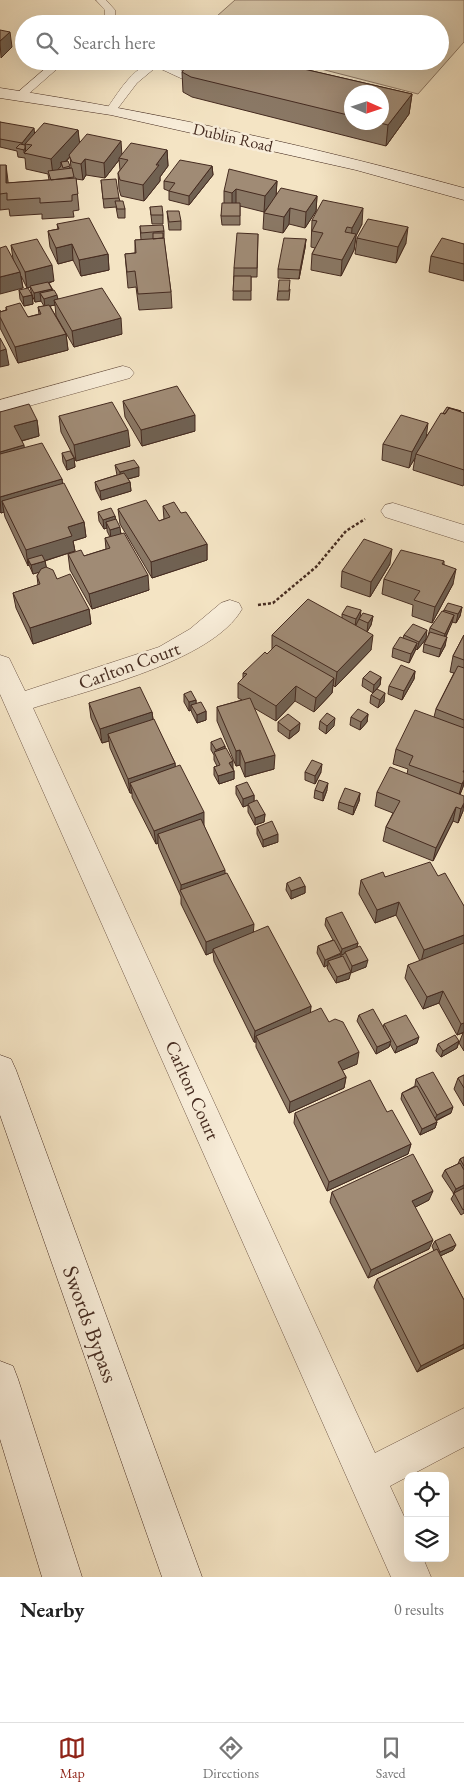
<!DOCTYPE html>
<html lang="en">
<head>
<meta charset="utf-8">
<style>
  body { margin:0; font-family:"EB Garamond",serif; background:#f2f2f2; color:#222 }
  .controls { position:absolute; right:15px; bottom:15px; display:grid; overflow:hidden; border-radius:10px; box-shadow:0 5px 20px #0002 }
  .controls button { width:45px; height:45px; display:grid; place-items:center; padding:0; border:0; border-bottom:1px solid #e0e0e0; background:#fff; color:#222; font:25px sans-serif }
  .compass { position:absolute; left:344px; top:85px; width:45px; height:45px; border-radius:50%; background:#fff; box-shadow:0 5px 20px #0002; rotate:93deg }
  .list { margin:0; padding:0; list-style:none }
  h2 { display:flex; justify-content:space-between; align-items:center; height:65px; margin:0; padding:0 20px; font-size:21px }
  h2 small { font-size:16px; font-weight:400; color:#767676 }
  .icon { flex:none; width:28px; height:28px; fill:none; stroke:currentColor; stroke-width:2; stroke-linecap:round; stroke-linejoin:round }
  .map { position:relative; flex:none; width:464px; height:1577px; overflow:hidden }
  .search { position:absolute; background:#fff; box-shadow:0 5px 20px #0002; left:15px; right:15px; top:15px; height:55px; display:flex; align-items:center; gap:12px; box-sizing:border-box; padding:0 18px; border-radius:28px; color:#767676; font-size:19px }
  .sheet { height:145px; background:#fff }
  nav { display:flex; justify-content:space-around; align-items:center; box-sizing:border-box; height:70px; border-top:1px solid #e0e0e0; background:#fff; font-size:14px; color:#767676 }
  nav a { display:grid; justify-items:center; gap:2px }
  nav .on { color:#8f2418 }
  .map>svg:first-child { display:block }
</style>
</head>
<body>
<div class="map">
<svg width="464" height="1577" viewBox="0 0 464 1577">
  <rect width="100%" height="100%" fill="#f4e4c4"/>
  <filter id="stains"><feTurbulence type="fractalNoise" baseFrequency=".004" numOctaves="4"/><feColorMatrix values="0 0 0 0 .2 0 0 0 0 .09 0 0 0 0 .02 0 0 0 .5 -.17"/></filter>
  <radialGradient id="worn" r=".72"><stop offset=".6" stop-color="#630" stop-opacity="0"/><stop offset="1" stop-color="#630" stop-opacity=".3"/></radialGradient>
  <path fill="#d6c5a8" stroke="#8e7864" d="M235 0H464V42L418 94 290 61H440V24H208Z"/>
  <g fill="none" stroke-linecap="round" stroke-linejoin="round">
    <defs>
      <path id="lane" d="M96 0H106L115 10V16L110 24H100L105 16V10Z
        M54 61H66L25 97H17V93Z
        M153 62 168 64 201 80 200 82 187 81 161 69 155 68 137 83 115 112H107L106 110C118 93 132 68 153 62Z"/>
      <path id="street" d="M123 366 130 368 134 373 130 378 0 414V400Z
        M393 503 464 525V542L385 517 381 511 385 505Z
        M230 600 239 603 242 609C213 661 89 690 33 708L375 1453 464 1408V1447L390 1486 408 1525V1558H423L431 1577H391L0 694V655L9 658 25 691 159 647 190 629 221 603Z"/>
      <path id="secondary" d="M0 88C157 112 311 146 464 188V200L356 170 111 115 0 98Z
        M0 1055 11 1059 16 1070 202 1577H162L0 1115Z
        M0 1361 13 1366 18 1379 82 1577H42L0 1439Z"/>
    </defs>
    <use href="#lane" stroke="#715949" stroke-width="1"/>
    <use href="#street" stroke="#715949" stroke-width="1"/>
    <use href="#secondary" stroke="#452b20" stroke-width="1"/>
    <path stroke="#452b20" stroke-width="2.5" stroke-dasharray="3 2" stroke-linecap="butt" d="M258 605 273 603 316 567 346 531 365 519"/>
    <use href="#lane" fill="#f8edd9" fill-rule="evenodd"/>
    <use href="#street" fill="#f8edd9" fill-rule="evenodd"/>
    <use href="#secondary" fill="#f8edd9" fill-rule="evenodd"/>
  </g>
  <path fill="#8a7865" stroke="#452b20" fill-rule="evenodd" d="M206 61H269L412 94 409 114 386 146 192 97 183 92 182 72 185 68 192 65 201 66ZM352 92H382V122H352Z
    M0 122 35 133 78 130 79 143 122 155 167 150 168 166 160 177V181L144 201 121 196 119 189 118 173 120 170 119 160 105 178 86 175 83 180 76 179 79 210 73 211 74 217 42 219V214L10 216 9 209 0 210V165L8 183 49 180 48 174 26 169 25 158 18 157 17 151 0 147ZM70 157 71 168H70L66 162Z
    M212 166 213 175 189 205 169 200V191L164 189V181Z
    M101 180 119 198 120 201 125 209V218H118L116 207 104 208Z
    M277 181 276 194 317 196 316 211 305 228 289 224 283 233 263 229 264 212 240 206V225H222L221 216 224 203V191Z
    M150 207 163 215V224H152Z
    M167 211 181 221V230H169Z
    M312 220 362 224 356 236 354 250 341 276 311 270 312 254 315 248 311 247Z
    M57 224 108 254 109 270 81 276 73 260 58 264 50 247 48 231 58 229Z
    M140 226 164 231V240L171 292 172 308 139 310 136 287 128 288 125 254 135 253V240H141Z
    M258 234 257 277H251V300H233L234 268Z
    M357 238 406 243 396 263 355 254Z
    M306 239 305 248 299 279 278 278V269Z
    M464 244V281L429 272 431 256Z
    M11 245 54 281 49 283 58 299 122 334 74 347 56 316 55 305 50 306 66 334 68 350 18 363 0 328V310V312L6 310V307L28 317 39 314 38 307 44 306 41 301 35 302 32 295 30 287 27 288 21 276 23 288 13 259Z
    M290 289 289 300H277L278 291Z
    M19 290 32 295 33 304 24 306 20 299Z
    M123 401 195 431 142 446 125 417Z
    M0 412 37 420 39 436 22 441 24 448 62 479V484L84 522 86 537 73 541 75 551 45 561 46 567 57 579 89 609 91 624 33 644 16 608 13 593 38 585 37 576 39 572 33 574 29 565 28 566 5 517 4 512 1 513 0 512Z
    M461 412 464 413V484L463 486 413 470 415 458 409 468 382 460 383 444 426 437 443 413Z
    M59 416 130 446 76 461 61 432Z
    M62 453 74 458 75 467 67 470 63 462Z
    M115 465 139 476 128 479 130 482 131 491 101 500 96 490 95 482 117 475Z
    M163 506 181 513 207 544V560L152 578 120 524 118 509 159 521 164 519Z
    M98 512 115 516 116 520 121 533 149 590 92 609 70 570 68 554 84 556 106 549 105 538 110 537 107 531V528L104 529 99 521Z
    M444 561V564L453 584 432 623 412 616 413 605 382 594 384 579Z
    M390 564 370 597 341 587 342 571Z
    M462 607 460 616 456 623 452 622 446 637 445 646 439 657 423 652 424 644 428 636 430 628 444 610Z
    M342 614 360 618 373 616 371 625 367 632 371 650 335 687 333 685 332 693 314 712 295 701 276 721 254 708 274 769 245 777 240 765 236 766 217 721V707L242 700 238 698V683L243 678V673L267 654 272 650V635L342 618Z
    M404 635 426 639 417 650 416 649 409 663 392 657 393 648 403 638Z
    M464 635V784L460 795 463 811 458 823 453 821 433 861 383 841 386 827 393 813 375 806 377 792 407 774 408 769 393 764 396 749 434 717 436 709 454 673 450 672 453 656Z
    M415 671 414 679 402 700 388 694 389 686Z
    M381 677 380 685 376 690 384 702 378 708 370 703 371 695 373 693 362 686 363 678Z
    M184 694 196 700V703L206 711V720L197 723 192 713 191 710 189 711 184 702Z
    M89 703 152 712 153 719 175 763V767L204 826 225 873 254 932 311 1006 310 1012 329 1022 357 1064 342 1070 346 1077 344 1088 289 1113 256 1047V1042H254L214 961 213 952 206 955 181 904V897L159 848 158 843 156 844 132 797V793H130L110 748 109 741 102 743 91 718Z
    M368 714 367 722 360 730 350 725 351 717Z
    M320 721 334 726 326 734 319 729Z
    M278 722 299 731 289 739 278 731Z
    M211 742 225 746V749L234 771V779L219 784 214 775V767L217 766 214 760V755L211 750Z
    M305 772H321L315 784 305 780Z
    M236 786 254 795V802L265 814 264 822 255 825 248 812V805L243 807 236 794Z
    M315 790H327L323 801 314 798Z
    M360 793 359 801 353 815 338 809 339 802Z
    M257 827 278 842 263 847 257 834Z
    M438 876 464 906V1051L459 1043 463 1033 457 1035 439 1003 423 1009 405 978 408 965 420 961 396 915 375 923 359 894 361 880 385 877Z
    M287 883 305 886V893L291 899 286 890Z
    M326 918 358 943 357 947 366 967 350 972 349 979 336 983 327 968 328 965 324 967 317 953 318 946 333 940 325 925Z
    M359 1015 383 1028 384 1024 417 1043 395 1053 390 1044 389 1047 376 1054 357 1021Z
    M459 1041 457 1048 441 1057 436 1051 438 1044Z
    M464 1075V1106L454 1089 458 1078Z
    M416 1079 451 1113 436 1121 437 1122 435 1128 420 1135 401 1099 402 1093 415 1086V1085Z
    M387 1112 411 1144 408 1154 327 1191 294 1123 295 1113Z
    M464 1157V1213L461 1215 451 1199 454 1194 442 1176 445 1170 458 1164 460 1159Z
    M332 1192 429 1200 415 1207 429 1249 368 1278 330 1202Z
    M435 1241 453 1250 440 1256 464 1300V1348L417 1372 374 1287 377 1279 434 1251 432 1246Z"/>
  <path fill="#706152" stroke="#452b20" d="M10 32 12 47 1 58 0 41Z
    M412 94 409 114 386 146 388 125Z
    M34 128 35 137 25 144 26 154 24 153V150L22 149V143Z
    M78 130 80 146 62 165 61 162V166L53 175 51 159Z
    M121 141 122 156 119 158V160L105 178 104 163Z
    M167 150 168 166 160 177V181L144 201 143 185 156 165Z
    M85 159 86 175 83 180 81 164Z
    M6 165 8 181 9 199 6 183Z
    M212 166 213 175 189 205V196Z
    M277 181 276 197 264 212 265 196Z
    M236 189V205L232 209V193Z
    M317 196 316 211 305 228 306 212Z
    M290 208 289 224 283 233 284 217Z
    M363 208 362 224 356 236 354 250 341 276 342 260 351 243 352 228Z
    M408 227 406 243 396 263 398 247Z
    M306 239 305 248 299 279 300 270Z
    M72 244 73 260 58 264 56 248Z
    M108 254 109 270 81 276 79 260Z
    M52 265 54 281 27 288 25 272Z
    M20 272 23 288 0 294V277Z
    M52 289 53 296 57 295 59 304 54 300 55 305 45 307 44 299 40 293 41 301 35 302 34 293Z
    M32 295 33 304 24 306 23 297Z
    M121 318 122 334 74 347 72 331Z
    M66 334 68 350 18 363 15 347Z
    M6 349 9 365 0 367V351Z
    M195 415V431L142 446 141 430Z
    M37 420 39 436 17 442 14 426Z
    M428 423 426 439 416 454 415 458 409 468 412 452Z
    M128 430 130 446 76 461 74 445Z
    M24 445 26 461 0 468V452Z
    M74 458 75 467 67 470 66 461Z
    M139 467V476L120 481V472Z
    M62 479 64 495 2 501 4 512 1 513 0 497Z
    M130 482 131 491 101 500 100 491Z
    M115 516 116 525 106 522 107 528 104 529 103 520Z
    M84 522 86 537 73 541 75 551 31 565 28 559 29 565 28 566 26 550 68 527Z
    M120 527 121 536 111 539 110 530Z
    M207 544V560L152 578 151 562Z
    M392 549 390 564 370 597 371 582Z
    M45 561 47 570 33 574 31 565Z
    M456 569 453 584 432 623 435 607Z
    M148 575 149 590 92 609 89 594Z
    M462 607 460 616 456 623 458 614Z
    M89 609 91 624 33 644 30 628Z
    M361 610 360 619H359L355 627 356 619Z
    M454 615 452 623 443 642 445 634Z
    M373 616 371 625 367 632 368 623Z
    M427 630 426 639 417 650 419 642Z
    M373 635 371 650 335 687 337 672Z
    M447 637 445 646 439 657 441 649Z
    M417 643 415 651 409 663 411 654Z
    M415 671 414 679 402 700 404 691Z
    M381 677 380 685 373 693 374 685Z
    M334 678 332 693 314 712 316 698Z
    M296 686 295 701 276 721V706Z
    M385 693 384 702 378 708 380 700Z
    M196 700V708L191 705V710L189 711V702Z
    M206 711V720L197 723V715Z
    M152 712 154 727 108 734 109 741 102 743 100 729Z
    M368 714 367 722 360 730 361 722Z
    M335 718 334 726 326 734 327 726Z
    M300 723 299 731 289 739 290 731Z
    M225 746V754L216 756V750Z
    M240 750V765L236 766V751Z
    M275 755 274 769 245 777V763Z
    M233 761V769L229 763Z
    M175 763 176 778 130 783 132 793H130L128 779Z
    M322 764 321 772 315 784V776Z
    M234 771V779L219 784 218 776Z
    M464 780 463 787 458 798 462 784Z
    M328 783 327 790 323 801V793Z
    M360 793 359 801 353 815 354 807Z
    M254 795V803L243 807V799Z
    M464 803 463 811 458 823 461 809Z
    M456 807 453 821 433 861 436 848Z
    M204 812V826L158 834V843L156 844 154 831Z
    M265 814 264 822 255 825V818Z
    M278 834V842L263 847V840Z
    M225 870V883L181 892V885Z
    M305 886V893L291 899V891Z
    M399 902 396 915 375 923 377 910Z
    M254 924 253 937 213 949V952L206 955V942Z
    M464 935V947L421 962 424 950Z
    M358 943 356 950 345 952 344 954 341 955 340 960 328 961V965L324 967 325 960 341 954 342 949Z
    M368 960 366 967 351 973 352 966Z
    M351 972 349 979 336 983 337 977Z
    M443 991 439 1003 423 1009 427 997Z
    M311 1006 310 1018 256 1036V1042H254L255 1031Z
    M464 1023V1032L457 1035 461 1024Z
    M419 1037 417 1043 395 1053 397 1047Z
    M391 1041 389 1047 376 1054 377 1047Z
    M459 1041 457 1048 441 1057 443 1051Z
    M359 1052 357 1064 336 1073 338 1062Z
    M346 1077 344 1088 289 1113 290 1102Z
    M453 1107 451 1113 434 1121 437 1115Z
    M437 1122 435 1128 420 1135 422 1129Z
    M411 1144 408 1154 327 1191 329 1182Z
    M464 1185V1189L453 1194 456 1189Z
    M433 1191 429 1200 408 1211 412 1201Z
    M433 1240 429 1249 368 1278 371 1270Z
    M456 1245 453 1250 438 1257 440 1252Z
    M464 1344V1348L417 1372 421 1366Z"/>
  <path fill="#a08b75" stroke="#452b20" d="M0 30 10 32 0 41Z
    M206 61H269L412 94 388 125 376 122H382V92H352V116L191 77 182 72 185 68 192 65 201 66Z
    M0 122 34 128 22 143 0 139Z
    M44 123 78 130 51 159 24 153 32 145 25 144Z
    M87 134 121 141 104 163 85 159 81 164 72 162 69 155Z
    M131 143 167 150 156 165H159L143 185 120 180 118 173 128 160 119 158Z
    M20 144 25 145V148L24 150 16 148Z
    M180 160 212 166 189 196 169 191 175 183 164 181Z
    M68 161 70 166 63 168 61 162Z
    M0 165H6V183L76 178 78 194 72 195V201L40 203V198L7 200V193L0 194Z
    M72 168 74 177 51 180 48 171Z
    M229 169 277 181 265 196 236 189 232 193 224 191Z
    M116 179 119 198 103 199 101 180Z
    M281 188 317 196 306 212 290 208 284 217 264 213Z
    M323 200 363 208 352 228 347 227 345 232 356 234 342 260 312 254 323 233 312 231 317 221 312 220Z
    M115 201H123L125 209H117Z
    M222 203H240V216H221Z
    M162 206 163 215H151L150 207Z
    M167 211H179L181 221 169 222Z
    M89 218 108 254 79 260 72 244 56 248 48 231 59 229 57 224Z
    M368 219 408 227 398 247 357 238Z
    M163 225 164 231 141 233 140 226Z
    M153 233H163V238L153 239Z
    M237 233 258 234 257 268H234Z
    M164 238 171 292 138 294 135 271 127 272 125 254 136 253 135 240Z
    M284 238 306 239 300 270 278 269Z
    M442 238 464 244V264L431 256Z
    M37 239 52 265 25 272 11 245Z
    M6 246 20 272 0 277V248Z
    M234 276H251V291H233Z
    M279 280H290L289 291H278Z
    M48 282 52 289 34 293 30 286Z
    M28 288 32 295 23 297 19 290Z
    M102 288 121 318 72 331 54 300Z
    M54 290 57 295 44 299 40 293Z
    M20 303 28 317 41 314 38 307 49 305 66 334 15 347 0 317V312L7 310 6 307Z
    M0 338 6 349 0 351Z
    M177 386 195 415 141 430 123 401Z
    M112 402 128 430 74 445 59 416Z
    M29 404 37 420 14 426 24 445 0 452V412Z
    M447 407 461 411 449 408 445 414 443 413Z
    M449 408 464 413V470L416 454 441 413 445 414Z
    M401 415 428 423 412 452 383 444Z
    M42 443 62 479 0 497V454Z
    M70 451 74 458 66 461 62 453Z
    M134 460 139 467 120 472 115 465Z
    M124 473 130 482 100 491 95 482Z
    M64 483 84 522 68 527 72 536 26 550 2 501Z
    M146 500 159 521 170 517 163 506 174 502 181 513 186 512 207 544 151 562 118 509Z
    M111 508 115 516 103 520 98 512Z
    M116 519 120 527 110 530 106 522Z
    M124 533 148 575 89 594 68 554 81 550 84 556 110 548 105 538Z
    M364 539 392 549 371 582 342 571Z
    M401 550 444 561 442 564 456 569 435 607 414 600 420 591 384 579Z
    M42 555 45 561 31 565 28 559Z
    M46 567 53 570 57 579 70 574 89 609 30 628 13 593 40 584 37 576 41 569Z
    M308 599 373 635 337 672 272 635Z
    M448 603 462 607 458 614 444 610Z
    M347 606 361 610 356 619 342 614Z
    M442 611 454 615 445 634 430 628Z
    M363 613 373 616 368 623 359 619Z
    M413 624 427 630 419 642 404 635Z
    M430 632 447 637 441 649 424 644Z
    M464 635V660L453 656Z
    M400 637 417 643 411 654 393 648Z
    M276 645 334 678 316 698 296 686 276 706 238 683 247 674 243 673 265 652 267 654Z
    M401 665 415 671 404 691 389 686Z
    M458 666 464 668V720L436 709Z
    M370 671 381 677 374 685 363 678Z
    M140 687 152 712 100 729 89 703Z
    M377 689 385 693 380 700 371 695Z
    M191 691 196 700 189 702 184 694Z
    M250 698 275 755 245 763 240 750 236 751 217 707Z
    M201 702 206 711 197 715 191 705Z
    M358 709 368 714 361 722 351 717Z
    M415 710 464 728V770L463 772H464V780L462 784 409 765 413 756 396 749Z
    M327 713 335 718 327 726 320 721Z
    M288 714 300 723 290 731 278 722Z
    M154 719 175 763 128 779 108 734Z
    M221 738 225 746 216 750 211 742Z
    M226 748 233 761 229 763 234 771 218 776 214 767 220 765 214 752Z
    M312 760 322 764 315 776 305 772Z
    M180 765 204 812 154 831 130 783Z
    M390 767 464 796V803L461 809 456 807 436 848 386 827 400 801 377 792Z
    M319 780 328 783 323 793 315 790Z
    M247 782 254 795 243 799 236 786Z
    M345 788 360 793 354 807 339 802Z
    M257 800 265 814 255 818 248 804Z
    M201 819 225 870 181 885 158 834Z
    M272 821 278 834 263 840 257 827Z
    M430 862 438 876 445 873 464 906V935L424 950 399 902 377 910 361 880 383 872 385 877Z
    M227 873 254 924 206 942 180 890Z
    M300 877 305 886 291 891 287 883Z
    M342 912 358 943 342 949 326 918Z
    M268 926 311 1006 255 1031 213 949Z
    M334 940 341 953 325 960 318 946Z
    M464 943V1023L461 1024 443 991 427 997 408 965Z
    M360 946 368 960 352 966 345 952Z
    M343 956 351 972 337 977 328 961Z
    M321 1008 329 1022 335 1019 343 1022 359 1052 338 1062 346 1077 290 1102 256 1036Z
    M373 1009 391 1041 377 1047 359 1015Z
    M406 1015 419 1037 397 1047 384 1024Z
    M455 1035 459 1041 443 1051 438 1044Z
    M433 1072 453 1107 437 1115 416 1079Z
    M464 1075V1088L458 1078Z
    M370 1080 387 1112 392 1110 411 1144 329 1182 295 1113Z
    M417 1086 437 1122 422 1129 402 1093Z
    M413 1154 433 1191 412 1201 433 1240 371 1270 332 1192Z
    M464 1157V1166L460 1159Z
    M460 1163 464 1170V1185L456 1189 445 1170Z
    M464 1188V1209L463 1210 454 1193Z
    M450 1234 456 1245 440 1252 435 1241Z
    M437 1249 464 1300V1344L421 1366 377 1279Z"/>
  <g text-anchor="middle" stroke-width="5" stroke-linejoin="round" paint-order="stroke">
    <g font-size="16" fill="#452b20" stroke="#f8edd9">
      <text transform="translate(233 137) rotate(13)" y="6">Dublin Road</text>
    </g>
    <g font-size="19" fill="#452b20" stroke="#f8edd9">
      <text transform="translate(129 665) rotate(-20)" y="7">Carlton Court</text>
      <text transform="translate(193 1090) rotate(66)" y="7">Carlton Court</text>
    </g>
    <g font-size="22" fill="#452b20" stroke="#f8edd9">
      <text transform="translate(91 1324) rotate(70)" y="8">Swords Bypass</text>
    </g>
  </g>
  <rect width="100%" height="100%" filter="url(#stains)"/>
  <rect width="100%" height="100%" fill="url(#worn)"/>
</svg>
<div class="controls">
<button><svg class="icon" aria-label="locate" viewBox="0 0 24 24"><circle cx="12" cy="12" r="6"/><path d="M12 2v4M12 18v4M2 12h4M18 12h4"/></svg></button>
<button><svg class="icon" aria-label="layers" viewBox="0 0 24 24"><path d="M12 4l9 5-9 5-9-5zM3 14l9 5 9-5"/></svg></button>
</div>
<svg class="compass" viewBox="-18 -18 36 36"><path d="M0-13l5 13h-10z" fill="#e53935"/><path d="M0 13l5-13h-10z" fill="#767676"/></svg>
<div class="search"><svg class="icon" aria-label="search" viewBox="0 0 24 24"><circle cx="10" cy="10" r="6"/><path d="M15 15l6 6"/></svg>Search here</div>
</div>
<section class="sheet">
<h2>Nearby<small>0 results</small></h2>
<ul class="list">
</ul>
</section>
<nav>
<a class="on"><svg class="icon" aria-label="map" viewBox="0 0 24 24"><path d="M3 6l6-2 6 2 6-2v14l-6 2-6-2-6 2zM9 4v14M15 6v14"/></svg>Map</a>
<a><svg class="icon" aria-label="directions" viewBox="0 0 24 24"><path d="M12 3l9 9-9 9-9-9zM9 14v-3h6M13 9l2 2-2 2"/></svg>Directions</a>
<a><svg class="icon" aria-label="saved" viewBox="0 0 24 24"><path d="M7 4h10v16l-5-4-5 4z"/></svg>Saved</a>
</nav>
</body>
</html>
